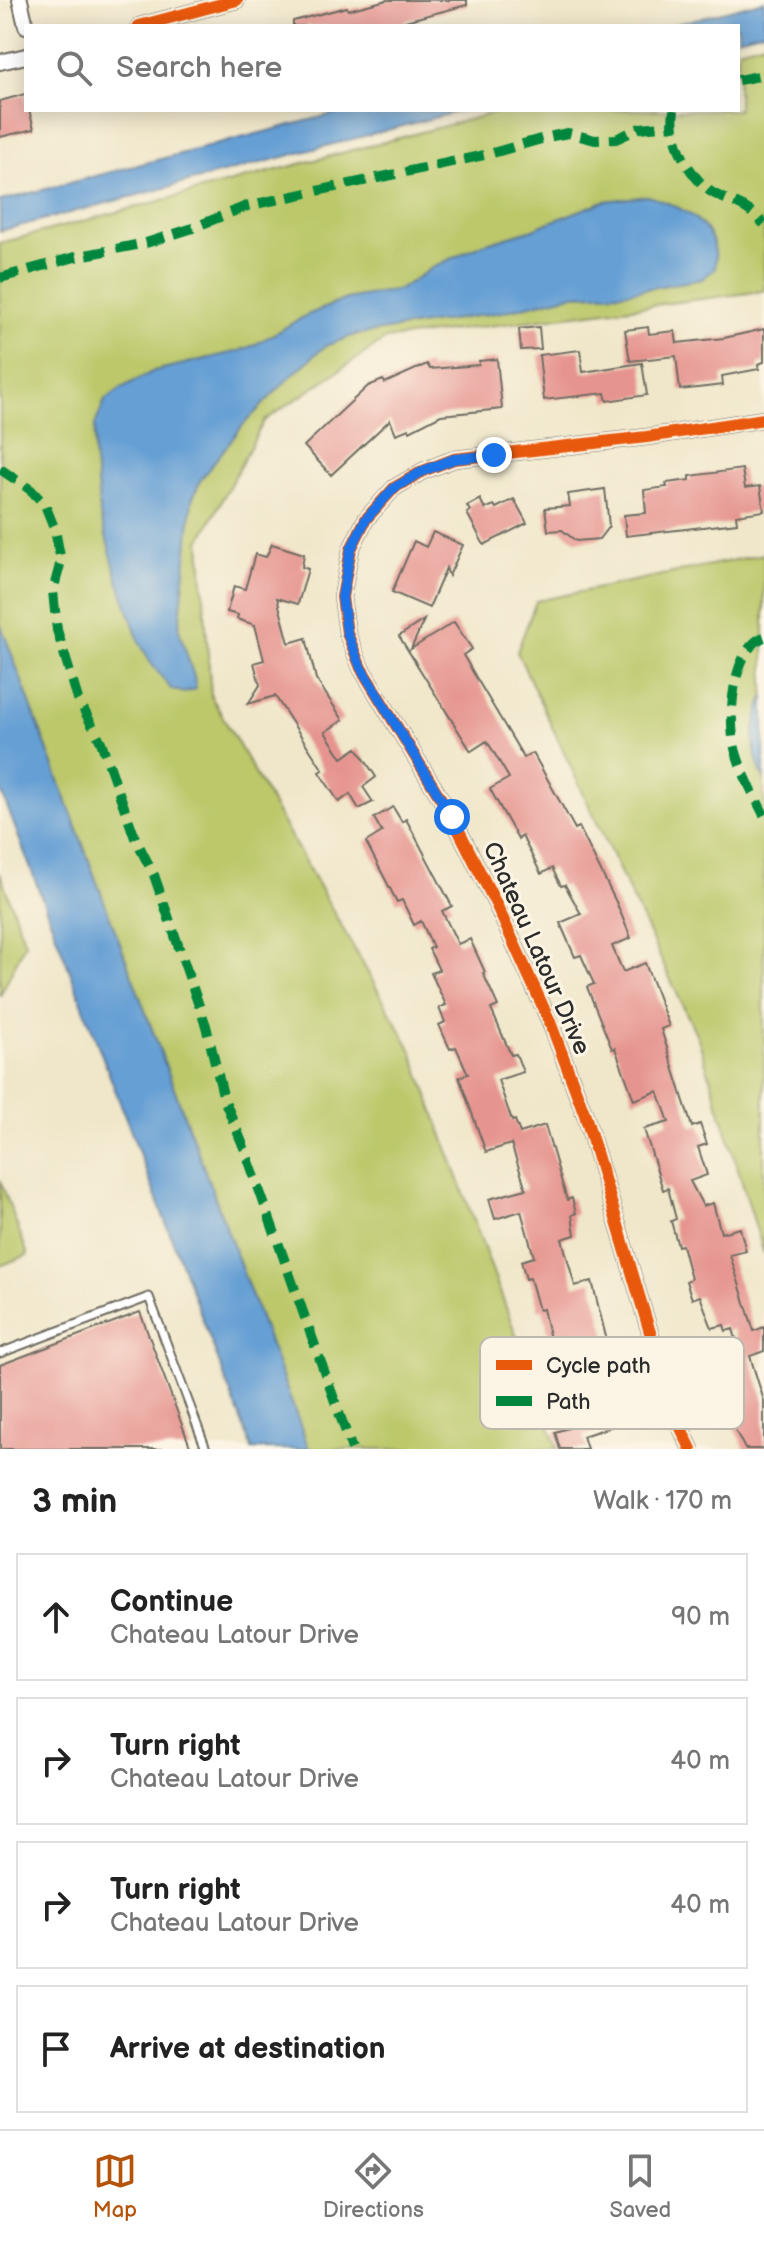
<!DOCTYPE html>
<html lang="en">
<head>
<meta charset="utf-8">
<style>
  body { margin:0; font-family:"Balsamiq Sans",sans-serif; background:#f6f6f6; color:#222 }
  .stop { position:absolute; width:24px; height:24px; margin:-18px; border:6px solid #1a73e8; border-radius:50%; background:#fff }
  .stop.end { background:#1a73e8; border-color:#fff; box-shadow:0 2px 8px #0008 }
  .list { margin:0; padding:0; list-style:none }
  h2 { display:flex; justify-content:space-between; align-items:center; height:104px; margin:0; padding:0 32px; font-size:34px }
  h2 small { font-size:26px; font-weight:400; color:#767676 }
  .list li { display:grid; grid-template-columns:52px 1fr auto; gap:24px; align-items:center; box-sizing:border-box; height:128px; margin:0 16px 16px; padding:0 16px; border:2px solid #e0e0e0; border-radius:0px }
  .list b { display:block; font-size:30px; white-space:nowrap }
  .list p { margin:0; font-size:26px; white-space:nowrap; color:#767676 }
  .list em { font-size:26px; font-style:normal; color:#767676 }
  .icon { flex:none; width:44px; height:44px; fill:none; stroke:currentColor; stroke-width:2; stroke-linecap:round; stroke-linejoin:round }
  .map { position:relative; flex:none; width:764px; height:1449px; overflow:hidden }
  .search { position:absolute; background:#fff; box-shadow:0 4px 20px #0003; left:24px; right:24px; top:24px; height:88px; display:flex; align-items:center; gap:20px; box-sizing:border-box; padding:0 28px; border-radius:0px; color:#767676; font-size:30px }
  .sheet { height:680px; background:#fff }
  nav { display:flex; justify-content:space-around; align-items:center; box-sizing:border-box; height:112px; border-top:2px solid #e0e0e0; background:#fff; font-size:22px; color:#767676 }
  nav a { display:grid; justify-items:center; gap:4px }
  nav .on { color:#b45309 }
  .map>svg:first-child { display:block }
</style>
</head>
<body>
<div class="map">
<svg width="764" height="1449" viewBox="0 0 764 1449">
  <rect width="100%" height="100%" fill="#fcf5e5"/>
  <filter id="ink" filterUnits="userSpaceOnUse"><feTurbulence type="fractalNoise" baseFrequency=".0125" numOctaves="2"/><feDisplacementMap in="SourceGraphic" scale="16" xChannelSelector="R" yChannelSelector="G"/><feConvolveMatrix kernelMatrix="1 2 1 2 8 2 1 2 1" color-interpolation-filters="sRGB"/></filter>
  <filter id="wash" filterUnits="userSpaceOnUse"><feTurbulence type="fractalNoise" baseFrequency=".006" numOctaves="4" result="noise"/><feDisplacementMap in="SourceGraphic" scale="32" xChannelSelector="R" yChannelSelector="G"/><feGaussianBlur stdDeviation="1.8" result="paint"/><feColorMatrix in="noise" values="0 0 0 0 0 0 0 0 0 0 0 0 0 0 0 0 0 1.4 0 .05"/><feComposite in="paint" operator="in"/></filter>
  <g filter="url(#wash)">
    <rect width="100%" height="100%" fill="#f0e7ca"/>
    <path fill="#bcc86a" stroke="#747a4a" stroke-width="2" d="M764 42V291L386 339 264 421 200 541 211 696 410 1047 558 1449H309L0 623V243L505 110H738V49Z
      M764 554V1254L698 1038 517 652 536 601Z
      M0 873 25 943 0 996Z
      M0 1180 28 1255 0 1266Z"/>
    <path fill="#659fd4" stroke="#486580" stroke-width="2" d="M764 1V31L738 38V26H669Z
      M348 110H464L0 231V201Z
      M648 196C684 207 721 225 715 269L702 279 622 293 572 295 502 312 355 335 325 346 286 381 244 424 201 479 192 500 179 630 194 677 196 689 184 693 171 689 150 662 139 641 118 580 100 515 94 453 95 425 105 400 123 387 154 371 239 351 254 345 307 315 346 299 400 289 435 266 483 244 530 230 604 201Z
      M0 623 309 1449H252L0 788Z
      M764 696V779C749 748 752 728 764 696Z"/>
    <g id="blocks">
      <path fill="#e69490" d="M387 0H467V5L405 21 406 26H293V21L347 7 348 10Z
        M25 94 26 110H29L34 129 0 137V101Z
        M539 327 541 349 521 350 519 329Z
        M648 327 649 334 675 331 677 343 724 338 764 329V362L758 364 759 369 722 376 723 385 680 390 676 356 630 361 625 330Z
        M580 350 583 372 642 363 647 395 607 401 605 393 544 400 539 355Z
        M497 359 502 409 441 415 410 431 409 429 396 434 390 420 331 475 304 446 368 386 383 380 385 383 427 364 430 369 479 365V361Z
        M742 469 745 488 760 486 764 511 736 515 737 523 626 536 624 515 646 513 644 490 667 487 666 483 690 480V476Z
        M605 489 609 526 599 539 576 541 562 530 548 531 545 508 570 506 568 494Z
        M480 499 485 509 494 505 496 508 514 499 527 523 484 545 467 513 470 511 467 506Z
        M433 532 463 545 449 576 446 568 429 608 392 592 414 541 426 547Z
        M272 544 304 554 302 567 308 569 298 604 277 598 289 643 306 638 316 679 343 720 325 732 342 758 357 748 376 777 363 787 373 802 359 809 350 794 339 802 319 772 323 770 275 696 248 704 260 685 254 663 264 660 255 625 237 619 238 615 227 612 234 586 245 589 255 554 266 557Z
        M424 620 411 649 454 622 472 649 463 655 474 674 524 758 533 753 575 829 579 827 617 904 631 938 612 946 623 972 645 963 669 1026 661 1029 692 1127 700 1124 707 1144 698 1147 707 1175 690 1181 703 1206 713 1203 721 1233 740 1228 746 1251 730 1255 754 1331 764 1327V1351L750 1356 764 1401V1449H745L731 1422 739 1418 728 1384 719 1388 714 1374 720 1373 717 1364 741 1356 733 1329 726 1331 724 1325 712 1328 700 1296 692 1299 686 1281 691 1279 682 1245 678 1246 671 1221 676 1219 668 1188 663 1190 644 1129 669 1122 658 1091 634 1100 615 1048 612 1049 587 987 594 984 581 955 575 957 560 923 581 914 565 885 561 886 552 868 541 874 522 836 518 839 490 789 509 778 487 741 471 751 399 636Z
        M393 807 402 822 406 819 452 906 442 911 458 944 470 939 485 972 483 973 498 1006 491 1009 511 1055 516 1054 523 1072 498 1080 512 1121 515 1120 520 1133 545 1125 567 1200 572 1198 576 1213 572 1215 575 1235 562 1239 575 1286 592 1281 612 1361 610 1362 628 1421 583 1436 587 1449H560L555 1432 571 1427 566 1412 573 1410 562 1373 558 1374 543 1309 539 1310 530 1278 526 1279 521 1261 534 1257 521 1211 495 1219 489 1199 526 1189 511 1144 486 1152 459 1077 468 1074 456 1047 450 1049 439 1025 445 1022 439 1008 446 1005 431 973 439 970 429 949 433 947 421 921 414 925 402 900 397 902 366 842 382 832 374 818Z
        M140 1312 191 1449H0V1365Z"/>
    </g>
  </g>
  <g filter="url(#ink)">
    <use href="#blocks" fill-opacity="0" stroke="#706d63" stroke-width="2"/>
    <g fill="none" stroke-linecap="round" stroke-linejoin="round">
      <defs>
        <path id="lane" d="M0 1353 149 1297 206 1449"/>
        <path id="street" d="M20 0 26 26
          M139 26 237 0
          M0 62 26 56
          M691 1449 675 1416 585 1115 550 1022 496 904 452 817 361 668 347 633 342 597 351 549 366 519 394 488 423 471 454 459 647 437 764 419"/>
      </defs>
      <use href="#lane" stroke="#706d63" stroke-width="11"/>
      <use href="#street" stroke="#706d63" stroke-width="18"/>
      <use href="#lane" stroke="#fff" stroke-width="7"/>
      <use href="#street" stroke="#fff" stroke-width="14"/>
      <path stroke="#00873e" stroke-width="10" stroke-dasharray="20 10" stroke-linecap="butt" d="M738 80 764 75
        M674 110C670 138 685 169 706 188 716 197 733 201 745 208 752 212 758 218 764 224
        M0 278 75 257 146 243 190 229 247 206 489 154 548 137 568 133 595 140 616 139 640 128 672 125
        M0 469 31 490 45 505 55 530 61 561 53 591 57 630 78 699 101 742 135 838 154 875 206 1026 224 1099 245 1150 352 1449
        M764 637C731 649 727 723 736 752 742 773 754 795 764 815"/>
      <defs>
        <path id="cycleway" d="M139 26 237 0
          M691 1449 675 1416 585 1115 550 1022 496 904 452 817 361 668 347 633 342 597 351 549 366 519 394 488 423 471 454 459 647 437 764 419"/>
      </defs>
      <use href="#cycleway" stroke="#fcf5e5" stroke-width="17"/>
      <use href="#cycleway" stroke="#e8590c" stroke-width="12"/>
    </g>
  </g>
  <g fill="none" stroke-linecap="round" stroke-linejoin="round" filter="url(#ink)">
    <path stroke="#1a73e8" stroke-width="10" d="M452 817 361 668 347 633 342 597 351 549 366 519 394 488 423 471 454 459 494 455"/>
  </g>
  <g text-anchor="middle" stroke-width="6" stroke-linejoin="round" paint-order="stroke">
    <g font-size="24" fill="#2b2b2b" stroke="#fcf5e5">
      <text transform="translate(537 948) rotate(66)" y="8">Chateau Latour Drive</text>
    </g>
  </g>
  <rect x="480" y="1337" width="264" height="92" rx="12" fill="#fcf5e5" stroke="#bdb8ad" stroke-width="2"/>
  <rect x="496" y="1360" width="36" height="10" fill="#e8590c"/>
  <rect x="496" y="1396" width="36" height="10" fill="#00873e"/>
  <g font-size="22" fill="#2b2b2b">
    <text x="546" y="1373">Cycle path</text>
    <text x="546" y="1409">Path</text>
  </g>
</svg>
<div class="stop" style="left:452px;top:817px"></div>
<div class="stop end" style="left:494px;top:455px"></div>
<div class="search"><svg class="icon" aria-label="search" viewBox="0 0 24 24"><circle cx="10" cy="10" r="6"/><path d="M15 15l6 6"/></svg>Search here</div>
</div>
<section class="sheet">
<h2>3 min<small>Walk · 170 m</small></h2>
<ul class="list">
<li><svg class="icon" aria-label="ahead" viewBox="0 0 24 24"><path d="M12 20V5M6 11l6-6 6 6"/></svg><div><b>Continue</b><p>Chateau Latour Drive</p></div><em>90 m</em></li>
<li><svg class="icon" aria-label="right" viewBox="0 0 24 24"><path d="M7 20v-9h11M14 6l5 5-5 5"/></svg><div><b>Turn right</b><p>Chateau Latour Drive</p></div><em>40 m</em></li>
<li><svg class="icon" aria-label="right" viewBox="0 0 24 24"><path d="M7 20v-9h11M14 6l5 5-5 5"/></svg><div><b>Turn right</b><p>Chateau Latour Drive</p></div><em>40 m</em></li>
<li><svg class="icon" aria-label="arrive" viewBox="0 0 24 24"><path d="M6 21V4h12l-3 4 3 4H6"/></svg><div><b>Arrive at destination</b></div></li>
</ul>
</section>
<nav>
<a class="on"><svg class="icon" aria-label="map" viewBox="0 0 24 24"><path d="M3 6l6-2 6 2 6-2v14l-6 2-6-2-6 2zM9 4v14M15 6v14"/></svg>Map</a>
<a><svg class="icon" aria-label="directions" viewBox="0 0 24 24"><path d="M12 3l9 9-9 9-9-9zM9 14v-3h6M13 9l2 2-2 2"/></svg>Directions</a>
<a><svg class="icon" aria-label="saved" viewBox="0 0 24 24"><path d="M7 4h10v16l-5-4-5 4z"/></svg>Saved</a>
</nav>
</body>
</html>
